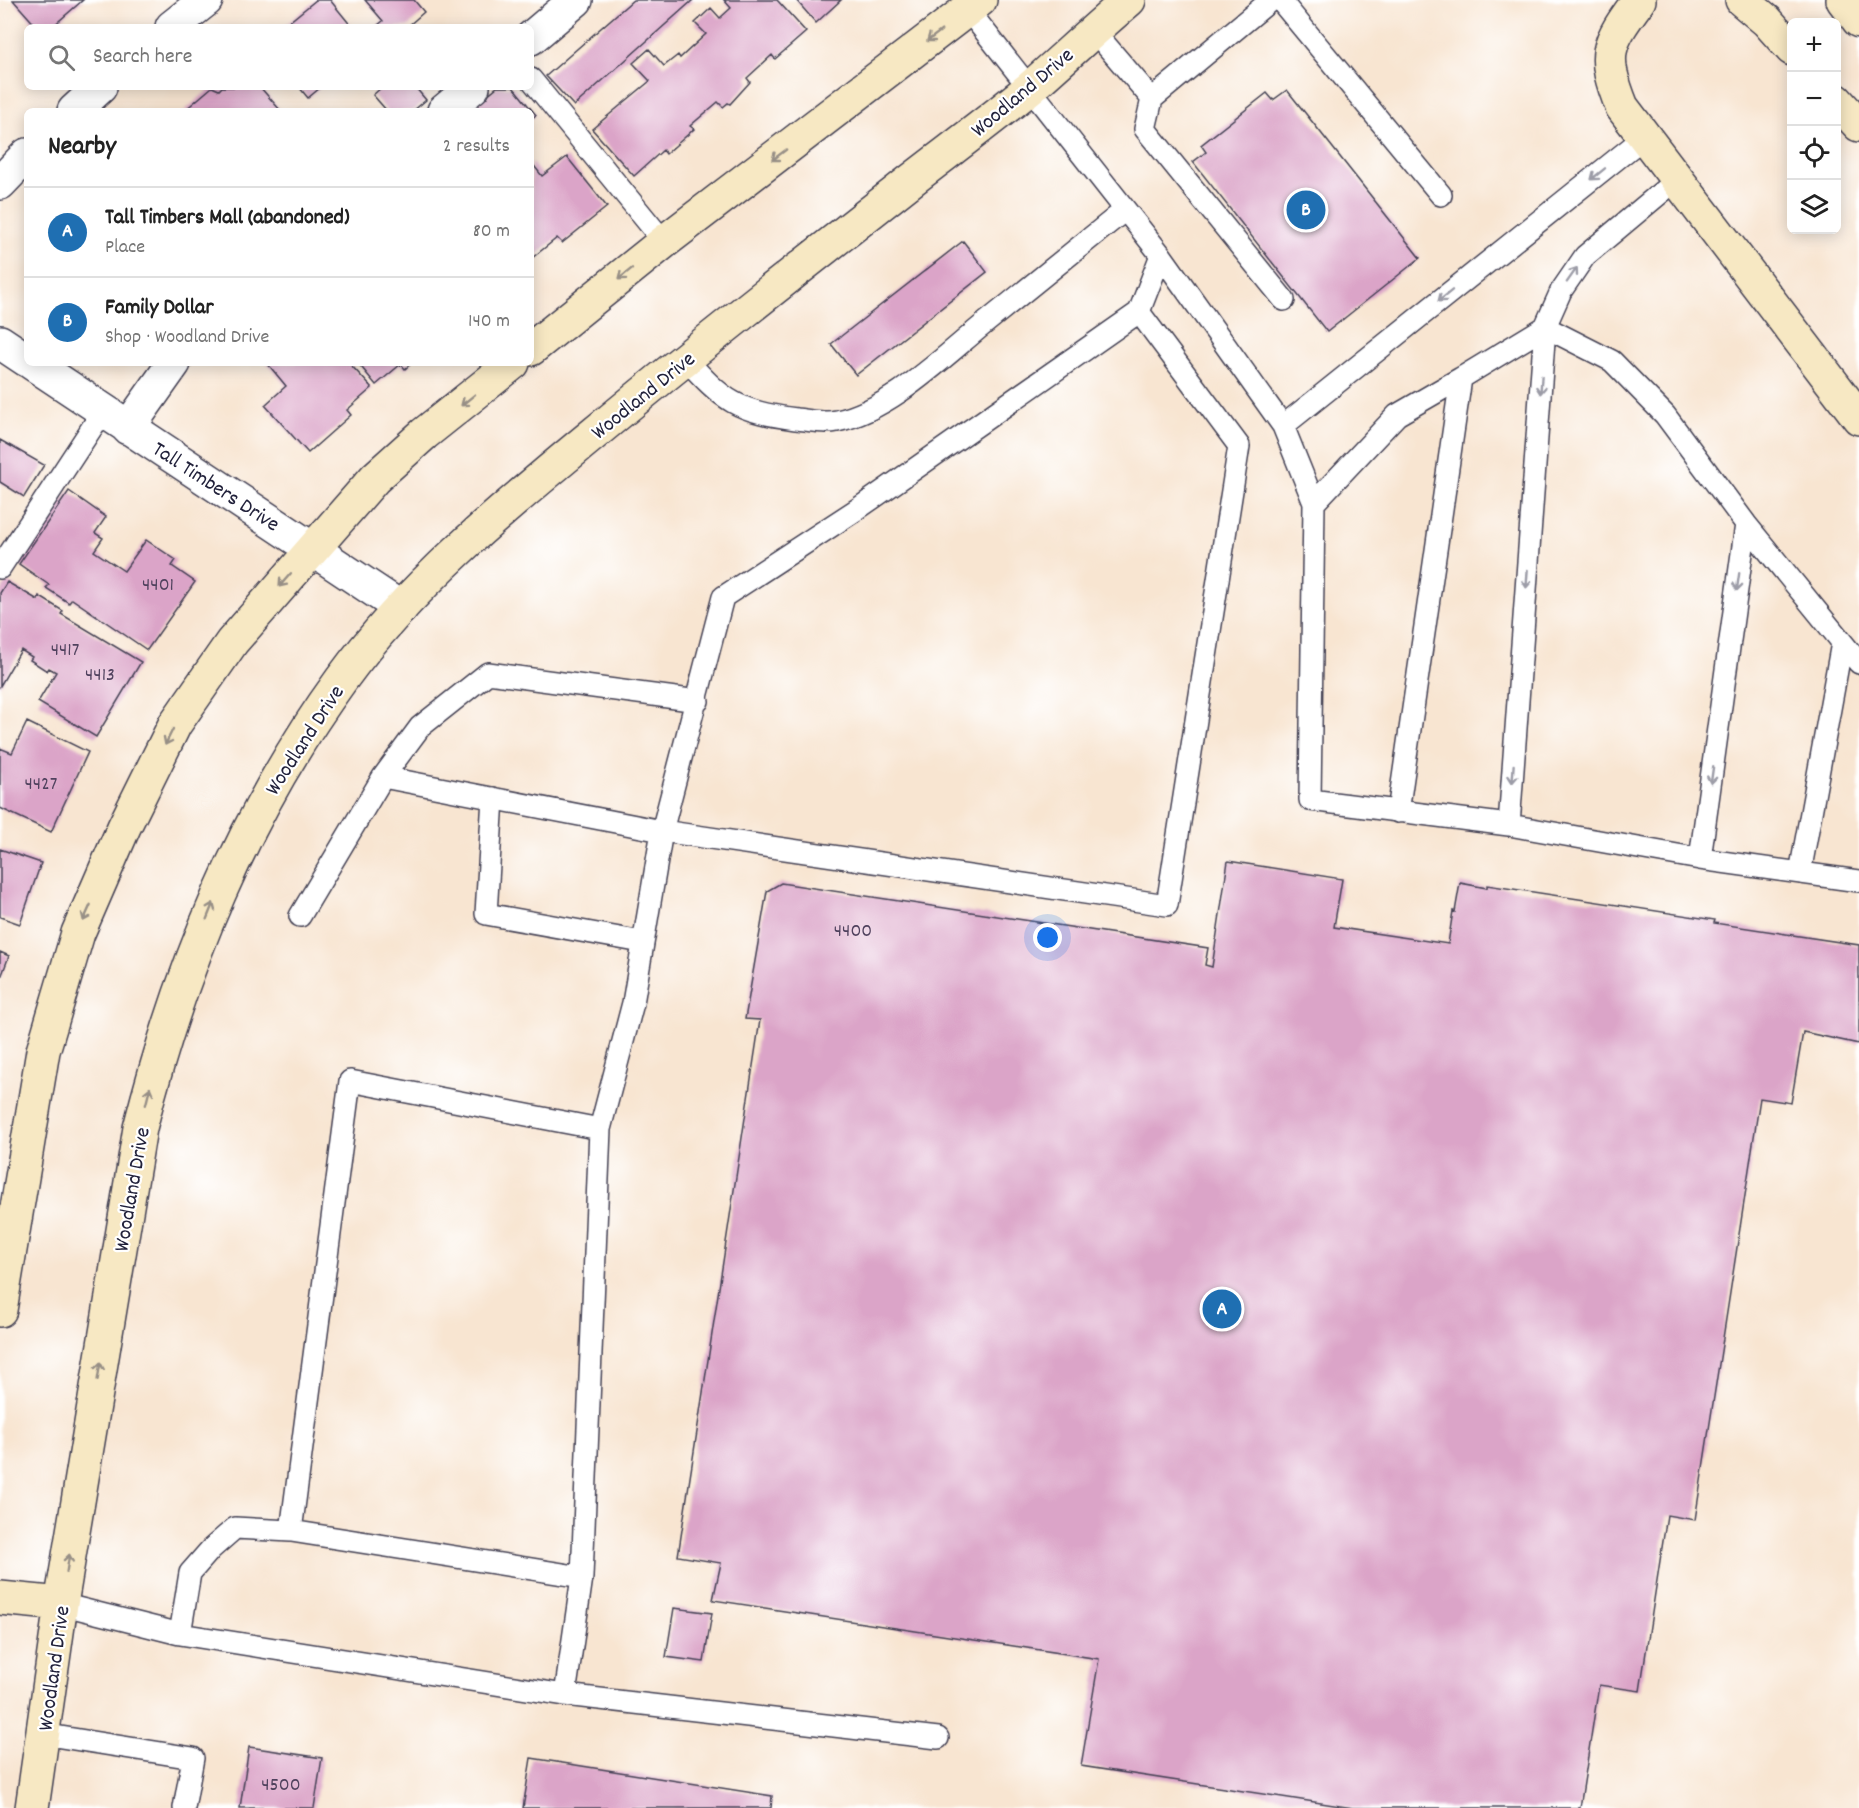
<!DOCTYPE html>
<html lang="en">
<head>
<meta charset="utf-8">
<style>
  body { margin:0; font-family:Dekko,sans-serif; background:#f2f2f2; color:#222 }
  .controls { position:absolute; right:18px; top:18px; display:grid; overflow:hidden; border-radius:9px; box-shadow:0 3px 15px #0003 }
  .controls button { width:54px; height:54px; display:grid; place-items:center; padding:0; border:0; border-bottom:2px solid #e0e0e0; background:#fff; color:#222; font:30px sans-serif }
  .you { position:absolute; left:1048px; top:938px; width:21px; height:21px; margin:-15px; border:4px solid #fff; border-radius:50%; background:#1a73e8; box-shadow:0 0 0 9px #1a73e833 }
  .badge { display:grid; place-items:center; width:39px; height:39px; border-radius:50%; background:#1f6fb2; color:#fff; font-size:20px; font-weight:700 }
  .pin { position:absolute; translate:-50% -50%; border:3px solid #fff; box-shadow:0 2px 6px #0006 }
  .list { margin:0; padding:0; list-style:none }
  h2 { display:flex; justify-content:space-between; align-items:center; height:78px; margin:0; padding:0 24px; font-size:26px }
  h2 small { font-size:20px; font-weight:400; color:#767676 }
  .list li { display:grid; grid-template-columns:39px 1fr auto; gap:18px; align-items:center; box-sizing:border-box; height:90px; padding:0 24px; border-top:2px solid #e0e0e0 }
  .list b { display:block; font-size:22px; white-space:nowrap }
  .list p { margin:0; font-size:20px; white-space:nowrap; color:#767676 }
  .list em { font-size:20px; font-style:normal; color:#767676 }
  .icon { flex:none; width:33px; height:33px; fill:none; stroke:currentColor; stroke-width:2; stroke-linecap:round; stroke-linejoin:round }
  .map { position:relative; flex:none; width:1859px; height:1808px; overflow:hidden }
  .search { position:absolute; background:#fff; box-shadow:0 3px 15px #0003; left:24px; top:24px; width:510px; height:66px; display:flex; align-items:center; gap:15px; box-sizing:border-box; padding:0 21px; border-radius:9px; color:#767676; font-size:22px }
  .panel { position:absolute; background:#fff; box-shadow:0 3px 15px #0003; left:24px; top:108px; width:510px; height:258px; border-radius:9px }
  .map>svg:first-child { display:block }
</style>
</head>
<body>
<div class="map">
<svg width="1859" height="1808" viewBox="0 0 1859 1808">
  <rect width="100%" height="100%" fill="#fff"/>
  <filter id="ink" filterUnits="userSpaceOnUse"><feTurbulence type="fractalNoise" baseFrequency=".0167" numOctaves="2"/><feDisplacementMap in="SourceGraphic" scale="12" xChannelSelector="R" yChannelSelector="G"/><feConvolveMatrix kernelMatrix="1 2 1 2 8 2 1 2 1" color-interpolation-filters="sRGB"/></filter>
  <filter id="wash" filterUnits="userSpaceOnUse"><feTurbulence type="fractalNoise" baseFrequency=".008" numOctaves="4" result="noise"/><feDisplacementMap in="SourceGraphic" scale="24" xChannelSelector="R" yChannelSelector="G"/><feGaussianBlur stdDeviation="1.35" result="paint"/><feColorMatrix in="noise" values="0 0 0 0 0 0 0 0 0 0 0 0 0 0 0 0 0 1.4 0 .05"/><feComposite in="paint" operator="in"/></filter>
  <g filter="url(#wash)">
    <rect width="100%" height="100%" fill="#f8e5d1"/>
    <g id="blocks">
      <path fill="#dba4c8" d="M13 0H83L52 27H37Z
        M316 0H330L352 27H283Z
        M365 0H414L424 12 407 27H380L378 25 383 21Z
        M633 0H693L574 106 546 76Z
        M724 0H777L806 32 775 59 772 55 747 78 750 82 730 104 728 103 723 107 718 102 690 126 694 129 666 154 663 150 634 176 592 129 650 81 633 63 649 49 664 66 678 55 680 58 706 34 695 23 711 8 720 18 731 8Z
        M796 0H841L816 23Z
        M212 87 219 90 222 87H260L281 111H184Z
        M299 87H321L308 98Z
        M382 87H415L426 100 413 111H387L373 95Z
        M497 87H513L536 115 531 119V111H468Z
        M1287 90 1420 258 1327 332 1193 162 1206 152 1201 145 1267 93 1273 100Z
        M567 157 607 207 562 243 557 238 532 258 531 162 542 176Z
        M963 241 987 272 856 375 831 344Z
        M267 363H349L372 388 347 410 351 415 308 453 265 405 286 386Z
        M358 363H412L405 369 401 364 376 385Z
        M0 440 44 465 24 497 0 482Z
        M69 491 106 517 95 533 103 538 94 551 124 571 146 540 176 560 172 566 195 582 147 650 72 599 69 603 46 588 49 585 19 564Z
        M7 582 38 600 39 596 63 611 61 614 141 662 96 737 38 702 56 672 49 668 47 671 30 660 32 657 21 650 0 686V593Z
        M27 722 88 752 51 832 0 808V748L12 753Z
        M0 849 41 863 20 924 0 917Z
        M1228 861 1342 879 1334 927 1448 944 1453 911 1455 912 1460 883 1487 888V885L1715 920 1714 923 1859 945V1044L1803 1032 1791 1103 1760 1098 1695 1520 1667 1515 1640 1691 1599 1685 1580 1808H1353L1081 1766 1099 1659 713 1600 721 1563 678 1556 760 1020 745 1019 767 891 781 883 1208 948 1205 965 1212 967Z
        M0 952 9 956 0 980Z
        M674 1608 712 1613 704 1662 666 1657Z
        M249 1747 322 1758 314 1808H240Z
        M531 1758 772 1796 771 1808H523Z"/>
    </g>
  </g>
  <g filter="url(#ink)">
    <use href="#blocks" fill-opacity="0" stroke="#423f52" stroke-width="1.5"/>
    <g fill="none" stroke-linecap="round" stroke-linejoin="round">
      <defs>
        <path id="lane" d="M1280 0 1441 195
          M968 10 1161 255 1283 426 1314 503 1310 800 1509 825 1700 859 1859 881
          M1093 30 1152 99 1145 129 1284 300
          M531 79 664 242
          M1152 99 1271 0
          M1545 327 1612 361 1665 415 1746 524 1859 663
          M685 358C724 402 737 411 796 419 809 420 824 424 837 421 890 410 942 358 984 324 1031 286 1078 248 1125 210
          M1283 426 1643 138
          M1314 503 1397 415 1461 378
          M0 568 103 411
          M383 777 420 727 488 673 698 701
          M493 798 486 914 642 942
          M1398 812 1461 378 1545 327
          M1509 825 1545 327 1561 291 1585 256 1676 180
          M1700 859 1746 524
          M1800 873 1842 643
          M300 916 383 777 662 831 1167 905 1239 446 1139 312 1161 255
          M582 1577 291 1531 350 1081 600 1129
          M61 1604 180 1634 565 1695 938 1738
          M180 1634 190 1573 211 1549 235 1528 291 1531
          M565 1695 582 1577 600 1129 633 1003 662 831 723 597 856 510 1139 312
          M42 1734 193 1758 184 1808"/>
        <path id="street" d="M172 27 206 0
          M531 38 576 0
          M74 111 100 87
          M444 111 473 87
          M0 183 27 155
          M0 342 27 360
          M32 363 401 608
          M128 428 174 363"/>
        <path id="secondary" d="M1639 0C1606 45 1601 54 1622 107L1859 418
          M1742 0 1767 21 1792 49
          M1843 0 1859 21
          M1836 100 1859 125
          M531 349 664 242 980 0
          M0 1310 43 1051 78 933 124 827 175 724 232 642 375 478 424 434 513 363
          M0 1598 61 1604
          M32 1808 61 1604 140 1128C181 966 243 815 341 680 417 575 526 490 625 408 718 331 814 257 909 182 949 151 991 120 1031 87 1064 58 1096 28 1129 0"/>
      </defs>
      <use href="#lane" stroke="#423f52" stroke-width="24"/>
      <use href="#street" stroke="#423f52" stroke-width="36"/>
      <use href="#secondary" stroke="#423f52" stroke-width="36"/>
      <use href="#lane" stroke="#fff" stroke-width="21"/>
      <use href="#street" stroke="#fff" stroke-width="33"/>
      <use href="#secondary" stroke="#f7e8c3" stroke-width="33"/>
    </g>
    <defs><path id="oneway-shaft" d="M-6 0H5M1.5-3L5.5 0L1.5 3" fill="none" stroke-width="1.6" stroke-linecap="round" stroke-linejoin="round" transform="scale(1.5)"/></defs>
    <g stroke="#978f86">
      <use href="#oneway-shaft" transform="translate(934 36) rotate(143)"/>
      <use href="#oneway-shaft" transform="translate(779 155) rotate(143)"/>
      <use href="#oneway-shaft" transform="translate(625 274) rotate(141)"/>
      <use href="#oneway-shaft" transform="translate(468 400) rotate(141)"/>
      <use href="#oneway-shaft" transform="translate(285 580) rotate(131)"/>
      <use href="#oneway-shaft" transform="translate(169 737) rotate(116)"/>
      <use href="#oneway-shaft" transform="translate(210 911) rotate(-68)"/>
      <use href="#oneway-shaft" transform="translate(87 913) rotate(114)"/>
      <use href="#oneway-shaft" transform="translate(148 1096) rotate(-76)"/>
      <use href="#oneway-shaft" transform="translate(99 1371) rotate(-81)"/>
      <use href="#oneway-shaft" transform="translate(68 1563) rotate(-81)"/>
    </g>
    <g stroke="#9c9ca7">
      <use href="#oneway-shaft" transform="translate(1598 174) rotate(141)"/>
      <use href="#oneway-shaft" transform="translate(1572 275) rotate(-55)"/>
      <use href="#oneway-shaft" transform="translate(1445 296) rotate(141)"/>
      <use href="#oneway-shaft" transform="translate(1541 385) rotate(94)"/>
      <use href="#oneway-shaft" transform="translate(1527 579) rotate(94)"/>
      <use href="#oneway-shaft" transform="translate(1738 582) rotate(98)"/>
      <use href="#oneway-shaft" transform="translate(1513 774) rotate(94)"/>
      <use href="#oneway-shaft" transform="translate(1712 775) rotate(98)"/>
    </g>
  </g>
  <g text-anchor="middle" stroke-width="4.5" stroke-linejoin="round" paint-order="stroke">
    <g font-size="20" fill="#50425e">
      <text x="158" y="590">4401</text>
      <text x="65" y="655">4417</text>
      <text x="100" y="680">4413</text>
      <text x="41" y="789">4427</text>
      <text x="853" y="936">4400</text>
      <text x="281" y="1790">4500</text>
    </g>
    <g font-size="22" fill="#22223b" stroke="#fff">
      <text transform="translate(1021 91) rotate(-40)" y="8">Woodland Drive</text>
      <text transform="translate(642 394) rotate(-39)" y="8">Woodland Drive</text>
      <text transform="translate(217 485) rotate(33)" y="8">Tall Timbers Drive</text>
      <text transform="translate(303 739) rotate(-57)" y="8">Woodland Drive</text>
      <text transform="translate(130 1189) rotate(-80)" y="8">Woodland Drive</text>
      <text transform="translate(52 1668) rotate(-82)" y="8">Woodland Drive</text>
    </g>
  </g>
</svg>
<div class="controls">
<button>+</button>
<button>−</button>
<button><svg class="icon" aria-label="locate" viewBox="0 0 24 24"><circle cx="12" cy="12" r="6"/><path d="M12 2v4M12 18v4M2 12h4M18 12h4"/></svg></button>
<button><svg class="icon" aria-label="layers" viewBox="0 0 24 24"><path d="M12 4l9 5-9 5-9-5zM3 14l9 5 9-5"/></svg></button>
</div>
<div class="you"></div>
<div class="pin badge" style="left:1222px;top:1309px">A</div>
<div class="pin badge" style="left:1306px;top:210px">B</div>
<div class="search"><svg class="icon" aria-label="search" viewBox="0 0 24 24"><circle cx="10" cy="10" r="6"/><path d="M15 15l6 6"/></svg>Search here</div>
<section class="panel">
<h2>Nearby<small>2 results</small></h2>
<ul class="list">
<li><span class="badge">A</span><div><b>Tall Timbers Mall (abandoned)</b><p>Place</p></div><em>80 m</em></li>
<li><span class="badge">B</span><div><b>Family Dollar</b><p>Shop · Woodland Drive</p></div><em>140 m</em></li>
</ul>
</section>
</div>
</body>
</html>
